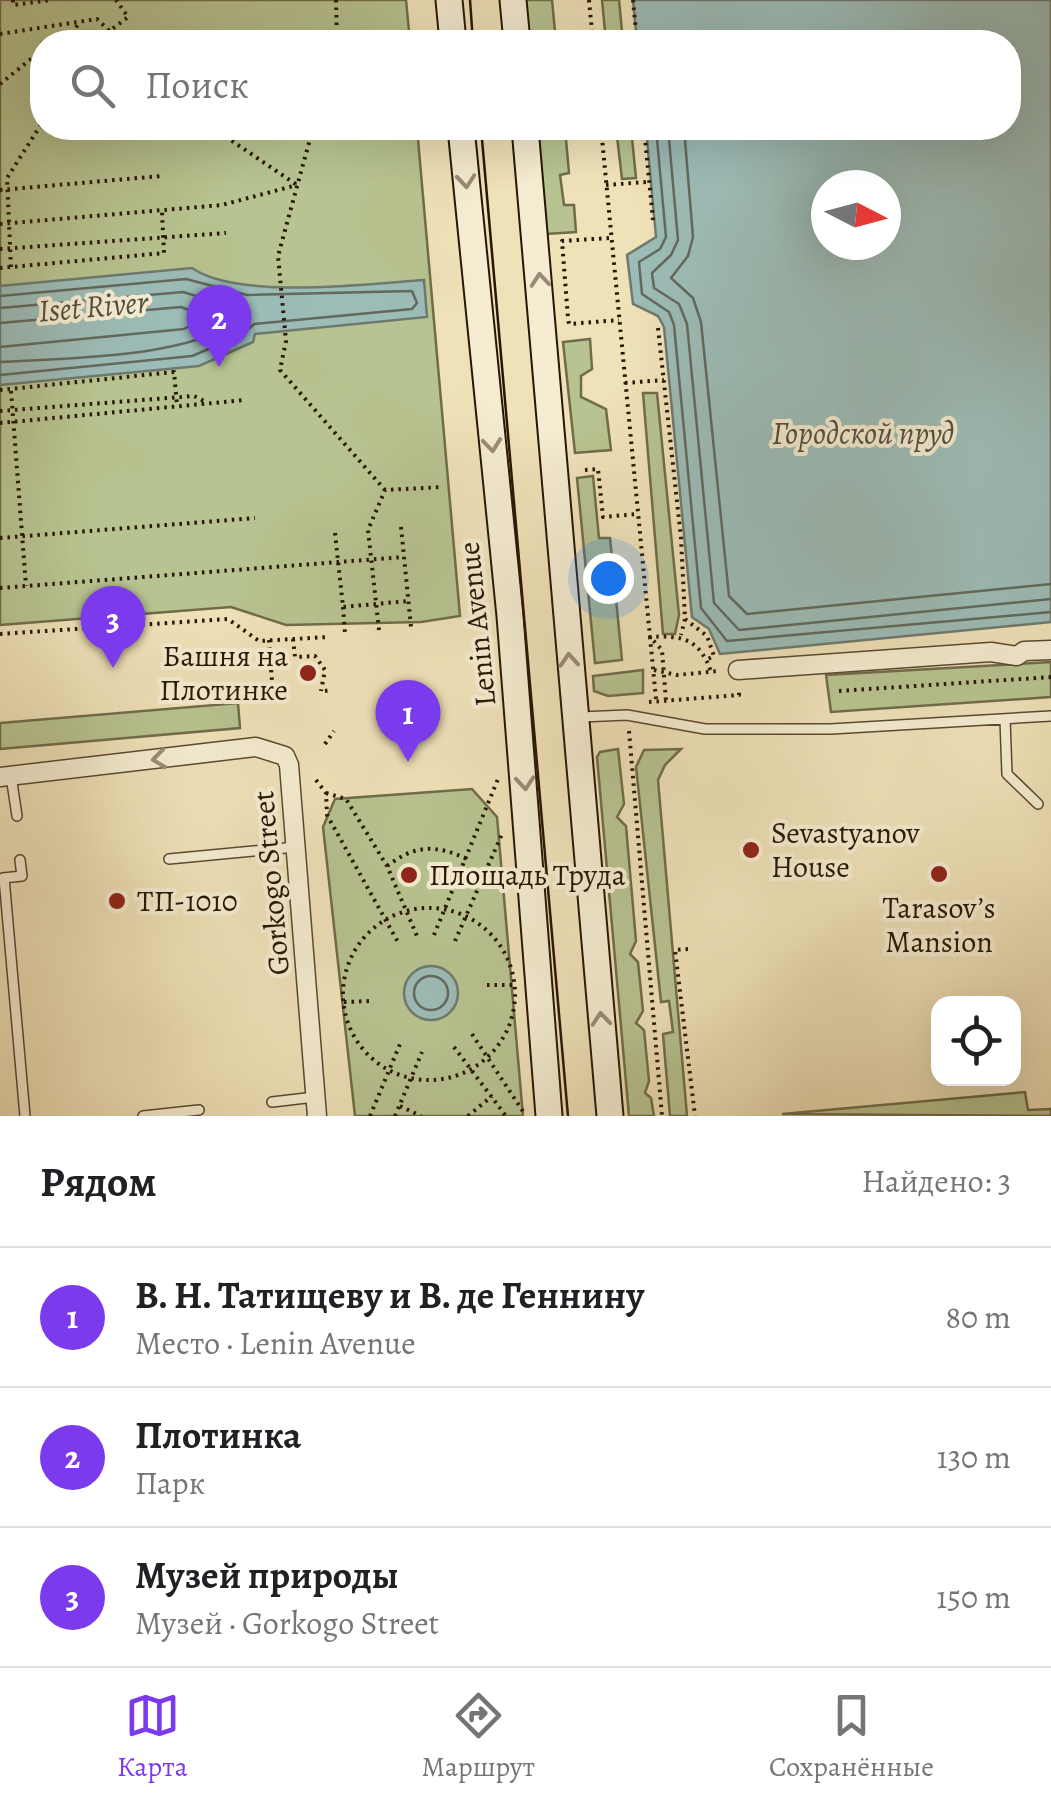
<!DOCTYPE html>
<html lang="ru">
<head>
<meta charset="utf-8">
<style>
  body { margin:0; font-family:Alegreya,serif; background:#f2f2f2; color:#202124 }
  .controls { position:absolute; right:30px; bottom:30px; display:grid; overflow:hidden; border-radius:20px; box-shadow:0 10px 40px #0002 }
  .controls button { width:90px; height:90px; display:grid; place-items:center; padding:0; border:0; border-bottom:2px solid #e0e0e0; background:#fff; color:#202124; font:50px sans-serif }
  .compass { position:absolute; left:811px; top:170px; width:90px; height:90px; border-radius:50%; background:#fff; box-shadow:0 10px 40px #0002; rotate:96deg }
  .you { position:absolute; left:608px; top:578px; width:35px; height:35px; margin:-25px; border:8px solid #fff; border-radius:50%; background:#1a73e8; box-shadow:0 0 0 15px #1a73e833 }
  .badge { display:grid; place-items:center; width:65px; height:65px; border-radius:50%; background:#7c3aed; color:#fff; font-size:32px; font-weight:700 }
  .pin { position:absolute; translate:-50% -82px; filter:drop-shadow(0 2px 5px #0008) }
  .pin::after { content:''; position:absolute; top:52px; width:35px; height:30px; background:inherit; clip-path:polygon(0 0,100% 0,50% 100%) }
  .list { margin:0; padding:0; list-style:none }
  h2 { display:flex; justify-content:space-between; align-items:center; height:130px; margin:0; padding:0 40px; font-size:42px }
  h2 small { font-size:32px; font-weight:400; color:#757577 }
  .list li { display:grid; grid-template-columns:65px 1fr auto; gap:30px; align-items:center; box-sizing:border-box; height:140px; padding:0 40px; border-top:2px solid #e0e0e0 }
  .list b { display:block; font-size:38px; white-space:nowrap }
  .list p { margin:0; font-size:32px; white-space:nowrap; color:#757577 }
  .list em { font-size:32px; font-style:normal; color:#757577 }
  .icon { flex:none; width:55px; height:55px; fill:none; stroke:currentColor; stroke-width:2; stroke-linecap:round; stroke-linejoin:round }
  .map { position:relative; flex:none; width:1051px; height:1116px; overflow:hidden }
  .search { position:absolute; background:#fff; box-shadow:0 10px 40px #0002; left:30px; right:30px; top:30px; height:110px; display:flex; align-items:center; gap:25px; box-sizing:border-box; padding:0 35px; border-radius:40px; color:#757577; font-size:38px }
  .sheet { height:550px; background:#fff }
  nav { display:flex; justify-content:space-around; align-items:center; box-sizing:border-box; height:140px; border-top:2px solid #e0e0e0; background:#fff; font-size:28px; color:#757577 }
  nav a { display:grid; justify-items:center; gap:5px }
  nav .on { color:#7c3aed }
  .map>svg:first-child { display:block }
</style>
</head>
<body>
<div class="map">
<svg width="1051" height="1116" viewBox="0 0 1051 1116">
  <rect width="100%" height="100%" fill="#efe1b8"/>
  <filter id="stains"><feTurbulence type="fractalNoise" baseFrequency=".002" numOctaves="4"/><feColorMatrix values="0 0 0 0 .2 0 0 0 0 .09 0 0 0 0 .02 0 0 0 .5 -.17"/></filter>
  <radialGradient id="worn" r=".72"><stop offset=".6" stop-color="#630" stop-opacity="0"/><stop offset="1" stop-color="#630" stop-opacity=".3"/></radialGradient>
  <path fill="#b7c390" stroke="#706c4a" stroke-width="2.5" d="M0 0H406L410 42H42V128H417L460 616 421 622 286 625 231 607 0 625Z
    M524 0H552L556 42H528Z
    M602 0H619L623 42H606Z
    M536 128H565L569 173 560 175 564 205H574L576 232 546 234Z
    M616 128H631L636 178 622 179Z
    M590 339 592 369 581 376V397L606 409 611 450 575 453 563 342Z
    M643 393H657L679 615 675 634H663Z
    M593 476 599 538H610L622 660 595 663 577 478Z
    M1051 662V697L831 712 826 675Z
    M643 670V693L608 696 594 691 593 676Z
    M238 703 240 728 0 749V723Z
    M618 749 624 804 617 817 626 826 636 941 630 954 638 962 643 1011 636 1023 644 1030 649 1081 645 1093 651 1098 654 1116H629L597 757 600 752Z
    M681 749 665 765 658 780 687 1116H670L663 1034 673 1032 669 1001 661 1002 636 767 644 750Z
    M472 789 497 817 523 1116H355L323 827 335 799Z
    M1025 1092 1028 1110 1051 1109V1116L782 1114Z"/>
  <path fill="#9cbcb7" stroke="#6e7a70" stroke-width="2.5" fill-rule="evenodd" d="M633 0H1051V622L720 654 709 629 692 617 664 327 658 316 633 304 627 255 656 237 646 128H1008V42H637ZM886 185V245H826V185Z
    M192 268C238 300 367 284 424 280L427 317 255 334 253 342 199 366 0 385V286Z
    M404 993a27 27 0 1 1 54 0a27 27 0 1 1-54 0Z"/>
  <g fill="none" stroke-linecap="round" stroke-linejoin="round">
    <path stroke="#62695e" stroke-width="2.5" d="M656 128 666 237 660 249 639 262 642 294 669 312 674 325 701 608 727 641 1051 612
      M668 128 678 240 671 255 652 273 654 288 679 304 687 324 714 603 739 630 1051 599
      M684 128 693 237 688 256 671 278 693 298 701 322 729 596 747 614 1051 584
      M0 296 186 279 247 295 412 291 417 303 412 309 254 324 242 335 192 356 0 375
      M0 308 183 292 245 311C210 359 59 358 0 362
      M0 323 181 307 206 317 184 329 0 347
      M414 993a17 17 0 1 1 34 0a17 17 0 1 1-34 0Z"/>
    <defs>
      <path id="lane" d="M581 717 627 715 705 729H831L1051 716
        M1005 719 1007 774 1038 804
        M11 776 17 816
        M169 859 296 847
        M3 878 22 876 20 860
        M4 878 25 1116
        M272 1102 315 1097
        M143 1116 199 1110"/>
      <path id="street" d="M738 670 991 652 1017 656 1024 651 1051 650
        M0 777 256 747 285 756 289 765 317 1116"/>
      <path id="secondary" d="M449 0 453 42
        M513 0 517 42
        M461 128 510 616 549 1116
        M525 128 610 1116"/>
    </defs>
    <use href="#lane" stroke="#5a4932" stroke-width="12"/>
    <use href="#street" stroke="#5a4932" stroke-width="21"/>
    <use href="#secondary" stroke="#281605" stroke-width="29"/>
    <path stroke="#281605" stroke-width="4" stroke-dasharray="2.5 5" stroke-linecap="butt" d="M13 0V5L51 0
      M336 0 337 42
      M589 0 593 42
      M633 0 637 42
      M0 34 97 19 121 42
      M61 42 70 39 79 22
      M95 42 128 17 116 0
      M0 84 42 50
      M213 128 297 185
      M313 128 278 256 286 341 280 370 385 490
      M601 128 650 637C682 635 700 639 711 672
      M644 128 653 220
      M606 185 646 182
      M0 190 161 176
      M0 224 222 205 297 185
      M609 238 562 241 568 318 569 324 619 320
      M0 249 226 233
      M11 267 7 178 42 123
      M0 268 164 253 162 212
      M658 328 681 538 685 619 681 635
      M625 383 664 380
      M0 390 174 372 177 405
      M11 391 26 586
      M0 411 194 396 204 401
      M0 423 245 400
      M585 470 598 469 603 517 637 514
      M401 527 411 627
      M335 533 343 607 408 601
      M0 538 255 518
      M0 588 404 557
      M343 607 345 634
      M685 619 707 636 714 656 708 659
      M379 630 368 530 385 490 443 487
      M0 634 228 619 259 641 328 637
      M293 639 295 657 315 656 325 670 321 691
      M269 640 273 695
      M654 670 677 675 718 671
      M325 691 331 690
      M839 691 1051 677
      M656 699 650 637 662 650 666 701
      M649 702 739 695V689
      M629 731 662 1116
      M325 744 334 731
      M316 780 326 793 327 815 399 944
      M326 793 346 799 387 866 417 936
      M387 866C415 845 435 844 467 859
      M343 994a86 86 0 1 1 172 0a86 86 0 1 1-172 0Z
      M434 935 498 779
      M455 941 502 834
      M688 949 675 950 695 1116
      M487 985H514
      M344 1002 371 1001
      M472 1034 524 1113
      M454 1047 506 1116
      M400 1106 421 1116
      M370 1116 400 1044
      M395 1116 422 1052
      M468 1116 492 1096"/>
    <use href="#lane" stroke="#f5ecd1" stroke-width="9"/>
    <use href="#street" stroke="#f5ecd1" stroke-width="18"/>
    <use href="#secondary" stroke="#f5ecd1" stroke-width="25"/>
    <path stroke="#281605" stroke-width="2.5" d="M470 0 473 42
      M481 128 568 1116"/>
  </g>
  <defs><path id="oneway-chevron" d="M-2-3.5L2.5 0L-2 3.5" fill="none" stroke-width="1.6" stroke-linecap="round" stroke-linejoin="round" transform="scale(2.5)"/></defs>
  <g stroke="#998c75">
    <use href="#oneway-chevron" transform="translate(466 181) rotate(85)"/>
    <use href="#oneway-chevron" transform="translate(540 280) rotate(-95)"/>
    <use href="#oneway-chevron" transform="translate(492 445) rotate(84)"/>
    <use href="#oneway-chevron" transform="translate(569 660) rotate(-94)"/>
    <use href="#oneway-chevron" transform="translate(159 759) rotate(173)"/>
    <use href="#oneway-chevron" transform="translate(525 783) rotate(85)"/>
    <use href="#oneway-chevron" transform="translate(601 1019) rotate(-95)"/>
  </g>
  <g fill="#8f2418" stroke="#f5ecd1" stroke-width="4">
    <circle cx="308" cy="673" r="10"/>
    <circle cx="751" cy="850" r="10"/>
    <circle cx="939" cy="874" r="10"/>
    <circle cx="409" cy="875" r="10"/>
    <circle cx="117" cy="901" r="10"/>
  </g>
  <g text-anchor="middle" stroke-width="8" stroke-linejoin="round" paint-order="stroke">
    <g font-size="30" fill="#281605" stroke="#f5ecd1">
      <text transform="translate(477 624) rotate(-96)" y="10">Lenin Avenue</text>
      <text transform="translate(271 883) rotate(-95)" y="10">Gorkogo Street</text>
    </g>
    <g font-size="30" fill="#281605" stroke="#f5ecd1" text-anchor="start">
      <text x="288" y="666" text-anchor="end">Башня на<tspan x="288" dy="34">Плотинке</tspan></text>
      <text x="771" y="843">Sevastyanov<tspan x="771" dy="34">House</tspan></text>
      <text x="429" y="885">Площадь Труда</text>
      <text x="137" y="911">ТП-1010</text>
      <text x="939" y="918" text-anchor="middle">Tarasov’s<tspan x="939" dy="34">Mansion</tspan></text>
    </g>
    <g font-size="32" font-style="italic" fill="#515043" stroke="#f5ecd1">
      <text transform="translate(93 306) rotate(-5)" y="11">Iset River</text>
      <text x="863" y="444">Городской пруд</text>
    </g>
  </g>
  <rect width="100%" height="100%" filter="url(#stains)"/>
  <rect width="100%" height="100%" fill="url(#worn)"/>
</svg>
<div class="controls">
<button><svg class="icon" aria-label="locate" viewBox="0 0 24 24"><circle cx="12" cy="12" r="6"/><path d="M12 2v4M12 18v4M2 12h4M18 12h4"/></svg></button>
</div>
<svg class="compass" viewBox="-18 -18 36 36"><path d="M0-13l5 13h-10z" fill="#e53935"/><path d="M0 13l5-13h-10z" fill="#757577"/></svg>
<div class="you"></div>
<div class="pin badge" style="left:408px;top:762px">1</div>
<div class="pin badge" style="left:219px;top:367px">2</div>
<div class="pin badge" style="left:113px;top:668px">3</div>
<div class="search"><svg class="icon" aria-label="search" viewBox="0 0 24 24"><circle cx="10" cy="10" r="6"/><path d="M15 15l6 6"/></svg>Поиск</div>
</div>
<section class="sheet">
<h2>Рядом<small>Найдено: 3</small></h2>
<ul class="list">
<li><span class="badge">1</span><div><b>В. Н. Татищеву и В. де Геннину</b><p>Место · Lenin Avenue</p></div><em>80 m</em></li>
<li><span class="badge">2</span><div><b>Плотинка</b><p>Парк</p></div><em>130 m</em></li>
<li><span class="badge">3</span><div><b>Музей природы</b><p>Музей · Gorkogo Street</p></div><em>150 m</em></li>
</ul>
</section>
<nav>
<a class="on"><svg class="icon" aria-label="map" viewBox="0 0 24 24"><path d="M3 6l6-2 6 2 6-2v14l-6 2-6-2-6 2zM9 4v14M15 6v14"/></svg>Карта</a>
<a><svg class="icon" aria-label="directions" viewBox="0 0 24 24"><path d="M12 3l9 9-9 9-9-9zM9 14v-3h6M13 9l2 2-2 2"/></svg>Маршрут</a>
<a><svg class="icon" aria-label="saved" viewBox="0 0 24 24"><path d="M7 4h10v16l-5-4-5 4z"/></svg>Сохранённые</a>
</nav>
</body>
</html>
